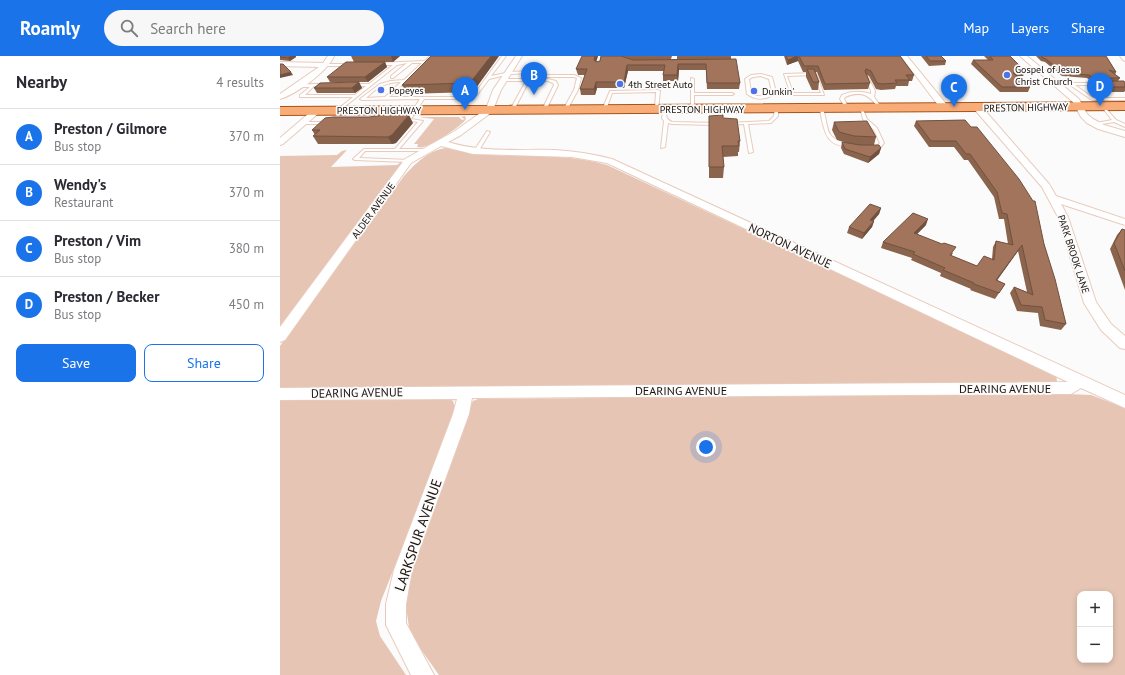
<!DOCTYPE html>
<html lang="en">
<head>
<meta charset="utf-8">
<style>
  body { margin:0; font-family:"PT Sans",sans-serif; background:#f7f7f7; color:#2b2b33 }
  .controls { position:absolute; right:12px; bottom:12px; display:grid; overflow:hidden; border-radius:8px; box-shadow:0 2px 6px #0003 }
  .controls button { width:36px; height:36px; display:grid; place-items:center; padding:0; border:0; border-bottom:1px solid #e1e1e2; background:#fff; color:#2b2b33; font:20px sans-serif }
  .you { position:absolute; left:426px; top:391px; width:14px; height:14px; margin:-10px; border:3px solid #fff; border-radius:50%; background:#1a73e8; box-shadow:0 0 0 6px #1a73e833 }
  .badge { display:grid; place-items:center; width:26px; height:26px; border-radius:50%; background:#1a73e8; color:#fff; font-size:13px; font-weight:700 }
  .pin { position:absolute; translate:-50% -33px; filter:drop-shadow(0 1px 2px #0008) }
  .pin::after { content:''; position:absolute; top:21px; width:14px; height:12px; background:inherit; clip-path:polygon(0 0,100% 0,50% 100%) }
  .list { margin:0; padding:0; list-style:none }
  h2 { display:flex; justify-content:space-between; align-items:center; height:52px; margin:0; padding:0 16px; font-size:17px }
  h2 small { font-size:13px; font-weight:400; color:#7c7c81 }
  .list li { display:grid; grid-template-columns:26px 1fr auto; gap:12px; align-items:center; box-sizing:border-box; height:56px; padding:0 16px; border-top:1px solid #e1e1e2 }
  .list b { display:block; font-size:15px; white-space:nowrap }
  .list p { margin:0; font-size:13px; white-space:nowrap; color:#7c7c81 }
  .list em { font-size:13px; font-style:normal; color:#7c7c81 }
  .actions { display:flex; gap:8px; padding:12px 16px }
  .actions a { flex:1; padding:9px 0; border:1px solid #1a73e8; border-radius:8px; text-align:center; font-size:14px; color:#1a73e8 }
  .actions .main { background:#1a73e8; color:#fff }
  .icon { flex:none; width:22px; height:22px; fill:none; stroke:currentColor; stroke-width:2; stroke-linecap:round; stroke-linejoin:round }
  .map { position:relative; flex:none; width:845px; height:619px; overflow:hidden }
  header { display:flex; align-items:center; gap:24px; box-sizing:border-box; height:56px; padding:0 20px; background:#1a73e8; color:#fff }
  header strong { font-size:19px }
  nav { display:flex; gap:22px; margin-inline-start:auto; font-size:14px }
  .search { width:280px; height:36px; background:#f7f7f7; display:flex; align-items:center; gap:10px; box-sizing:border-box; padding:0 14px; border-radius:22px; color:#7c7c81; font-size:15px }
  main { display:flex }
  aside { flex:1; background:#fff }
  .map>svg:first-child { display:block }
</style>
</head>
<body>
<header>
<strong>Roamly</strong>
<div class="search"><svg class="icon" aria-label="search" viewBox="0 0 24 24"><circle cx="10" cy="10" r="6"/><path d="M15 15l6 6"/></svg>Search here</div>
<nav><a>Map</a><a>Layers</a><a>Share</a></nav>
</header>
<main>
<aside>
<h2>Nearby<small>4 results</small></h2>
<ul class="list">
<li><span class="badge">A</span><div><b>Preston / Gilmore</b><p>Bus stop</p></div><em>370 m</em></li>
<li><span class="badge">B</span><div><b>Wendy's</b><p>Restaurant</p></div><em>370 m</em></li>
<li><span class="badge">C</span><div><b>Preston / Vim</b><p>Bus stop</p></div><em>380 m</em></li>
<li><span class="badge">D</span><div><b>Preston / Becker</b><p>Bus stop</p></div><em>450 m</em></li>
</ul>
<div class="actions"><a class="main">Save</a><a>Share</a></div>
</aside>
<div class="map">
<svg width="845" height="619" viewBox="0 0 845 619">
  <rect width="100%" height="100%" fill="#fbfbfb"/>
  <path fill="#e6c5b4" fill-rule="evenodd" d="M185 60 186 63C183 69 151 90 143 91 141 92 139 91 137 91L138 88H134L154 63 139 61H179L182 64 185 63 181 61Z
    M166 92C182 95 196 99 212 99 252 101 288 98 327 109L776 319 777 325 774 328 0 333V290L13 271 124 120C135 108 149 94 166 92Z
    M67 94 51 111 117 109 121 106H125L0 272V100L57 99 62 95Z
    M787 338 811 339 845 352V619H159L130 578 126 551 130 520 149 462 191 349 193 345 198 343ZM800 538H830V604H800Z
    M168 342 173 345 175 351 159 399 101 545 96 565 100 580 126 619H0V344Z"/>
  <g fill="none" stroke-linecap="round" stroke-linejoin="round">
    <defs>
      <path id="lane" d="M150 0H154L109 41H184L195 37 222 0H226L211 20 226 17 228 16 254 15 263 19H294L301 22 298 34 287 54 285 55 283 54 294 34 297 22 294 21H262L253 17 230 18 209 23 197 39 185 43H144L131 63 143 65 119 93H148L150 94V95H85L79 102 130 104V106H128L75 104 73 103 84 93H115L138 66 126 64 140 43 82 44 80 43 100 28 111 25 124 24 142 7H132L113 22H111V20L127 7 117 9 59 55H58V53L73 41H20V39L30 31H18L16 30C23 28 41 27 48 29L34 30 25 39H75L86 30H70L69 28H89L113 9H97L96 7 145 5ZM121 26 105 41 86 42C97 31 106 26 121 26Z
        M45 8H71L73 9 71 10H44Z
        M536 17 544 39H511L504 18ZM534 19 541 37H513L507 20Z
        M481 18 492 21 496 36C488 44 476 45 467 38L465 23 471 19ZM481 20 489 23 492 36C485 41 478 42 471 37L469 23 473 21Z
        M585 20 588 21 595 35 594 41 602 52 599 53C590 39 581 34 565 41L564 43 569 52 566 53 560 43 562 39C571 35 581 35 591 38V35Z
        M411 22 414 23V37H452L454 38 452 39H414V52L411 53Z
        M224 23H268L276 25 278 29 266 54 264 55 262 54 274 29 273 27 268 25H249L234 54 232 55 230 54 246 25H223Z
        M776 27H845V29H795L813 42H845V44H812L790 29H775Z
        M378 34 380 35 378 54 375 53 376 36 332 37 326 54 324 55 322 54 330 35Z
        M823 49 836 64 845 68V71L834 66 816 69V67L832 64 821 50Z
        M495 51 498 52V60L491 67 468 68 473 96 469 97 464 68 449 69 447 68 449 67 489 65 494 60Z
        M540 51 543 52C550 77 543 82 573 89V91C551 91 546 83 542 64 541 60 540 55 540 51Z
        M580 51H582L587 63 597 72 604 87 599 93 591 94 589 93 596 91 600 87 594 74 583 63Z
        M384 52 387 53C386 60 385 63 392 66L437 67 439 68 437 69 392 68 388 67 385 91 381 92 384 65 382 62Z
        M22 66H48L50 67 48 68H21L20 67Z
        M207 75 210 76 198 96H194V95Z"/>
      <path id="street" d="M48 0H54C48 15 15 39 0 43V38L39 11 0 10V6L43 7Z
        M236 0H242L221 34 212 56 181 79 168 86C203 97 239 93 275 94 294 95 313 98 332 103L845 339V352L801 332 791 338 192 342 189 358 132 514 126 548V567L154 619H131L106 569V548L114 514 173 358 177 343 0 344V332L788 326 327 107 292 101 193 98 161 90 131 107 5 284 0 286V271L125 103 175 75 206 53 213 34Z
        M621 0H627L667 49V53H661Z
        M740 0H747L799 43 807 58 813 63 824 69 845 75V81L818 73 807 67 801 61 793 46Z
        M840 0H845V5L843 4Z
        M695 50H701L769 128 776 140 845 163V169L781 148 788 161 816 246 831 268 845 280V293L840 292 821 274 804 247 778 161 762 131 695 54Z
        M34 53H37L41 55 3 88 0 89V82Z"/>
      <path id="primary" d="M845 46V54L0 59V51Z"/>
    </defs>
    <use href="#lane" stroke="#e8cbbc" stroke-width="2"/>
    <use href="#street" stroke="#e8cbbc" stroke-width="2"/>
    <use href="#primary" stroke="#a85318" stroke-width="2"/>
    <use href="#lane" fill="#fff" fill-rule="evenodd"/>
    <use href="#street" fill="#fff" fill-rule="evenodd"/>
    <use href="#primary" fill="#f8ad79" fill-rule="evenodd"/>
  </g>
  <path fill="#8b644e" d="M0 0 16 1 10 5 0 4Z
    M71 0H120L113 6H74Z
    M219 0 193 36 126 38 122 29Z
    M318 0 316 5V6L320 5 321 0H392L391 3H397V0H451V3L460 27 459 33H427L426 14H399L398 25H383V19L384 15H348L344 32H317L315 39H301L300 33 305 19H298L296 13Z
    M504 0H620L634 19 632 25H629L628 30H616L615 33 601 34 596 33 589 20 587 19 590 27 588 33 544 34 537 16H535L539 26 538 34H532L526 21V16H523L518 5 507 9Z
    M641 0H661L666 5 665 9 649 10Z
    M704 0H730L745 15 743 20H737L750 31 748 36H720L691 8 693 4H708Z
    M756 0H826L836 16 835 19 840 22 838 25 845 27V35L844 36H828L819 30 822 26H812L807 22 782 20 765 6 761 5Z
    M105 6 107 11 88 26H79L82 32 75 37H37L34 32 78 26H50L47 21Z
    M429 60 443 62 460 85 459 96H458V100L443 101 444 111 443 122H429Z
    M685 64 764 188 786 268 781 274 760 270 758 257 737 255 730 237 734 231 747 236 738 195 717 224 725 228 715 243 690 234 691 233 660 220 661 217 631 204 632 202 601 192 603 186 646 169 637 178 673 197 671 200 697 210 712 203 713 191 716 185 728 188 724 163H719L714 141 688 104H684L674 91H649L634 70 636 65Z
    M554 66 596 81 594 89 601 92 599 98 588 107 564 98 561 92 562 86 568 87 557 84 552 74Z
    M133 67 116 87 112 88H38L33 80 35 79 32 74Z
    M601 152 599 158 593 165H594L592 171 582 183 567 177 569 171Z
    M842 173 845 174V234L830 193 837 179Z"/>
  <path fill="#715140" d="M11 0H16V1L10 5 8 2Z
    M111 0H120L113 6Z
    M211 0H219L193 36 190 27Z
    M315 0H318L315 10 314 4Z
    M517 0H518V5L507 9 508 4Z
    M105 6 107 11 88 26 85 21Z
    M398 8 399 14 398 25 397 19Z
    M347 9 348 15 344 32V26Z
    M745 15 743 20 731 21 733 17Z
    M11 16 13 19 0 22V19Z
    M79 26 82 32 75 37 72 32Z
    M316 26 317 32 315 39 314 33Z
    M129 59 133 67 116 87 112 88 108 81Z
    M601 92 599 98 588 107 590 101Z
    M601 152 599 158 589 170 590 164Z
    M648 163 646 169 632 183 634 177Z
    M594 165 592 171 582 183 584 177Z
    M742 189 738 195 713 230 716 224Z"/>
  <path fill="#a2745b" stroke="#715140" d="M0 0H11L8 2 0 1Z
    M151 0H211L190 27 122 29Z
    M302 0H315L314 4 316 6 320 5 321 0H341L353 4 456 3 460 27H427L426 8H398L397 19H383L385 9H347L344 26H316L314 33H300L307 13H296Z
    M506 0H517L508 4Z
    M519 0H620L634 19H626L630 24H615L617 27 602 28 597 27 591 15 586 13 585 15 590 27 545 28 538 10H524Z
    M646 0H661L666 5H650Z
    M710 0H730L745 15 733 17 750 31H722L693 4H713Z
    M761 0H826L836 16 829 14 840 22H814L809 19 783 17 766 3 763 2Z
    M66 6H105L85 21H47Z
    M0 8H3L11 16 0 19Z
    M527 13H534L539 26H533Z
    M822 25H844L845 27V31H831Z
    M79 26 72 32H34L40 27Z
    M112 58 129 59 112 79 108 81 33 80 40 74H32L45 62 53 61H89Z
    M443 59V62L457 63 460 85H458L459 90H442L444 111H429V60Z
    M685 64 691 71H697L739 123 753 145H755L764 188 775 223 786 268 765 264 762 251 741 249 734 231 753 239 742 189 716 224 725 228 719 237 694 228V227L663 214 665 212 633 198 635 196 603 186 633 157 648 163 634 177 662 188 664 187 676 191 670 199 697 210 704 200 714 204 716 185 733 189 727 158 722 157 717 136 690 98H686L676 85H651L636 65Z
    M587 65 596 81 574 80 559 76 554 66Z
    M562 86 580 89H599L601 92 590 101 565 93Z
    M590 148 601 152 590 164 594 165 584 177 569 171Z
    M842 173 845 174V215L834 187Z"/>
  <g fill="#4e73e7" stroke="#fbfbfb" stroke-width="1.5">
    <circle cx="727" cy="19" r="4"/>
    <circle cx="340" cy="28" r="4"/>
    <circle cx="101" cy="34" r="4"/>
    <circle cx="474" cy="35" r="4"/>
  </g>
  <g text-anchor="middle" stroke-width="3.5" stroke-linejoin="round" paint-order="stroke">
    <g font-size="10" fill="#1b110c" stroke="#fbfbfb" text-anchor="start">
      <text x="735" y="17">Gospel of Jesus<tspan x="735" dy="12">Christ Church</tspan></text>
      <text x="348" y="32">4th Street Auto</text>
      <text x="109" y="38">Popeyes</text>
      <text x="482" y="39">Dunkin'</text>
    </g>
    <g font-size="10" fill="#1b110c" stroke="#fbfbfb">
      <text transform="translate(746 51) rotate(-1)" y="4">PRESTON HIGHWAY</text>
      <text x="422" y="57">PRESTON HIGHWAY</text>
      <text x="99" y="58">PRESTON HIGHWAY</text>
      <text transform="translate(93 154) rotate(-54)" y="4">ALDER AVENUE</text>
      <text transform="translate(794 198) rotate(72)" y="4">PARK BROOK LANE</text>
    </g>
    <g font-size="12" fill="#1b110c" stroke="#fbfbfb">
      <text transform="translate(510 190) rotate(25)" y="4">NORTON AVENUE</text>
      <text x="725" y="337">DEARING AVENUE</text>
      <text x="401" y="339">DEARING AVENUE</text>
      <text transform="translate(77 337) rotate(-1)" y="4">DEARING AVENUE</text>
    </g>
    <g font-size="14" fill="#1b110c" stroke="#fbfbfb">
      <text transform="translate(138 479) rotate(-71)" y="5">LARKSPUR AVENUE</text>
    </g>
  </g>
</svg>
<div class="controls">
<button>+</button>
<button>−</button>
</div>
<div class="you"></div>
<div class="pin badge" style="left:185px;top:54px">A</div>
<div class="pin badge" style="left:254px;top:39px">B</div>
<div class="pin badge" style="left:674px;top:51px">C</div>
<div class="pin badge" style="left:820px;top:50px">D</div>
</div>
</main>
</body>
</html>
